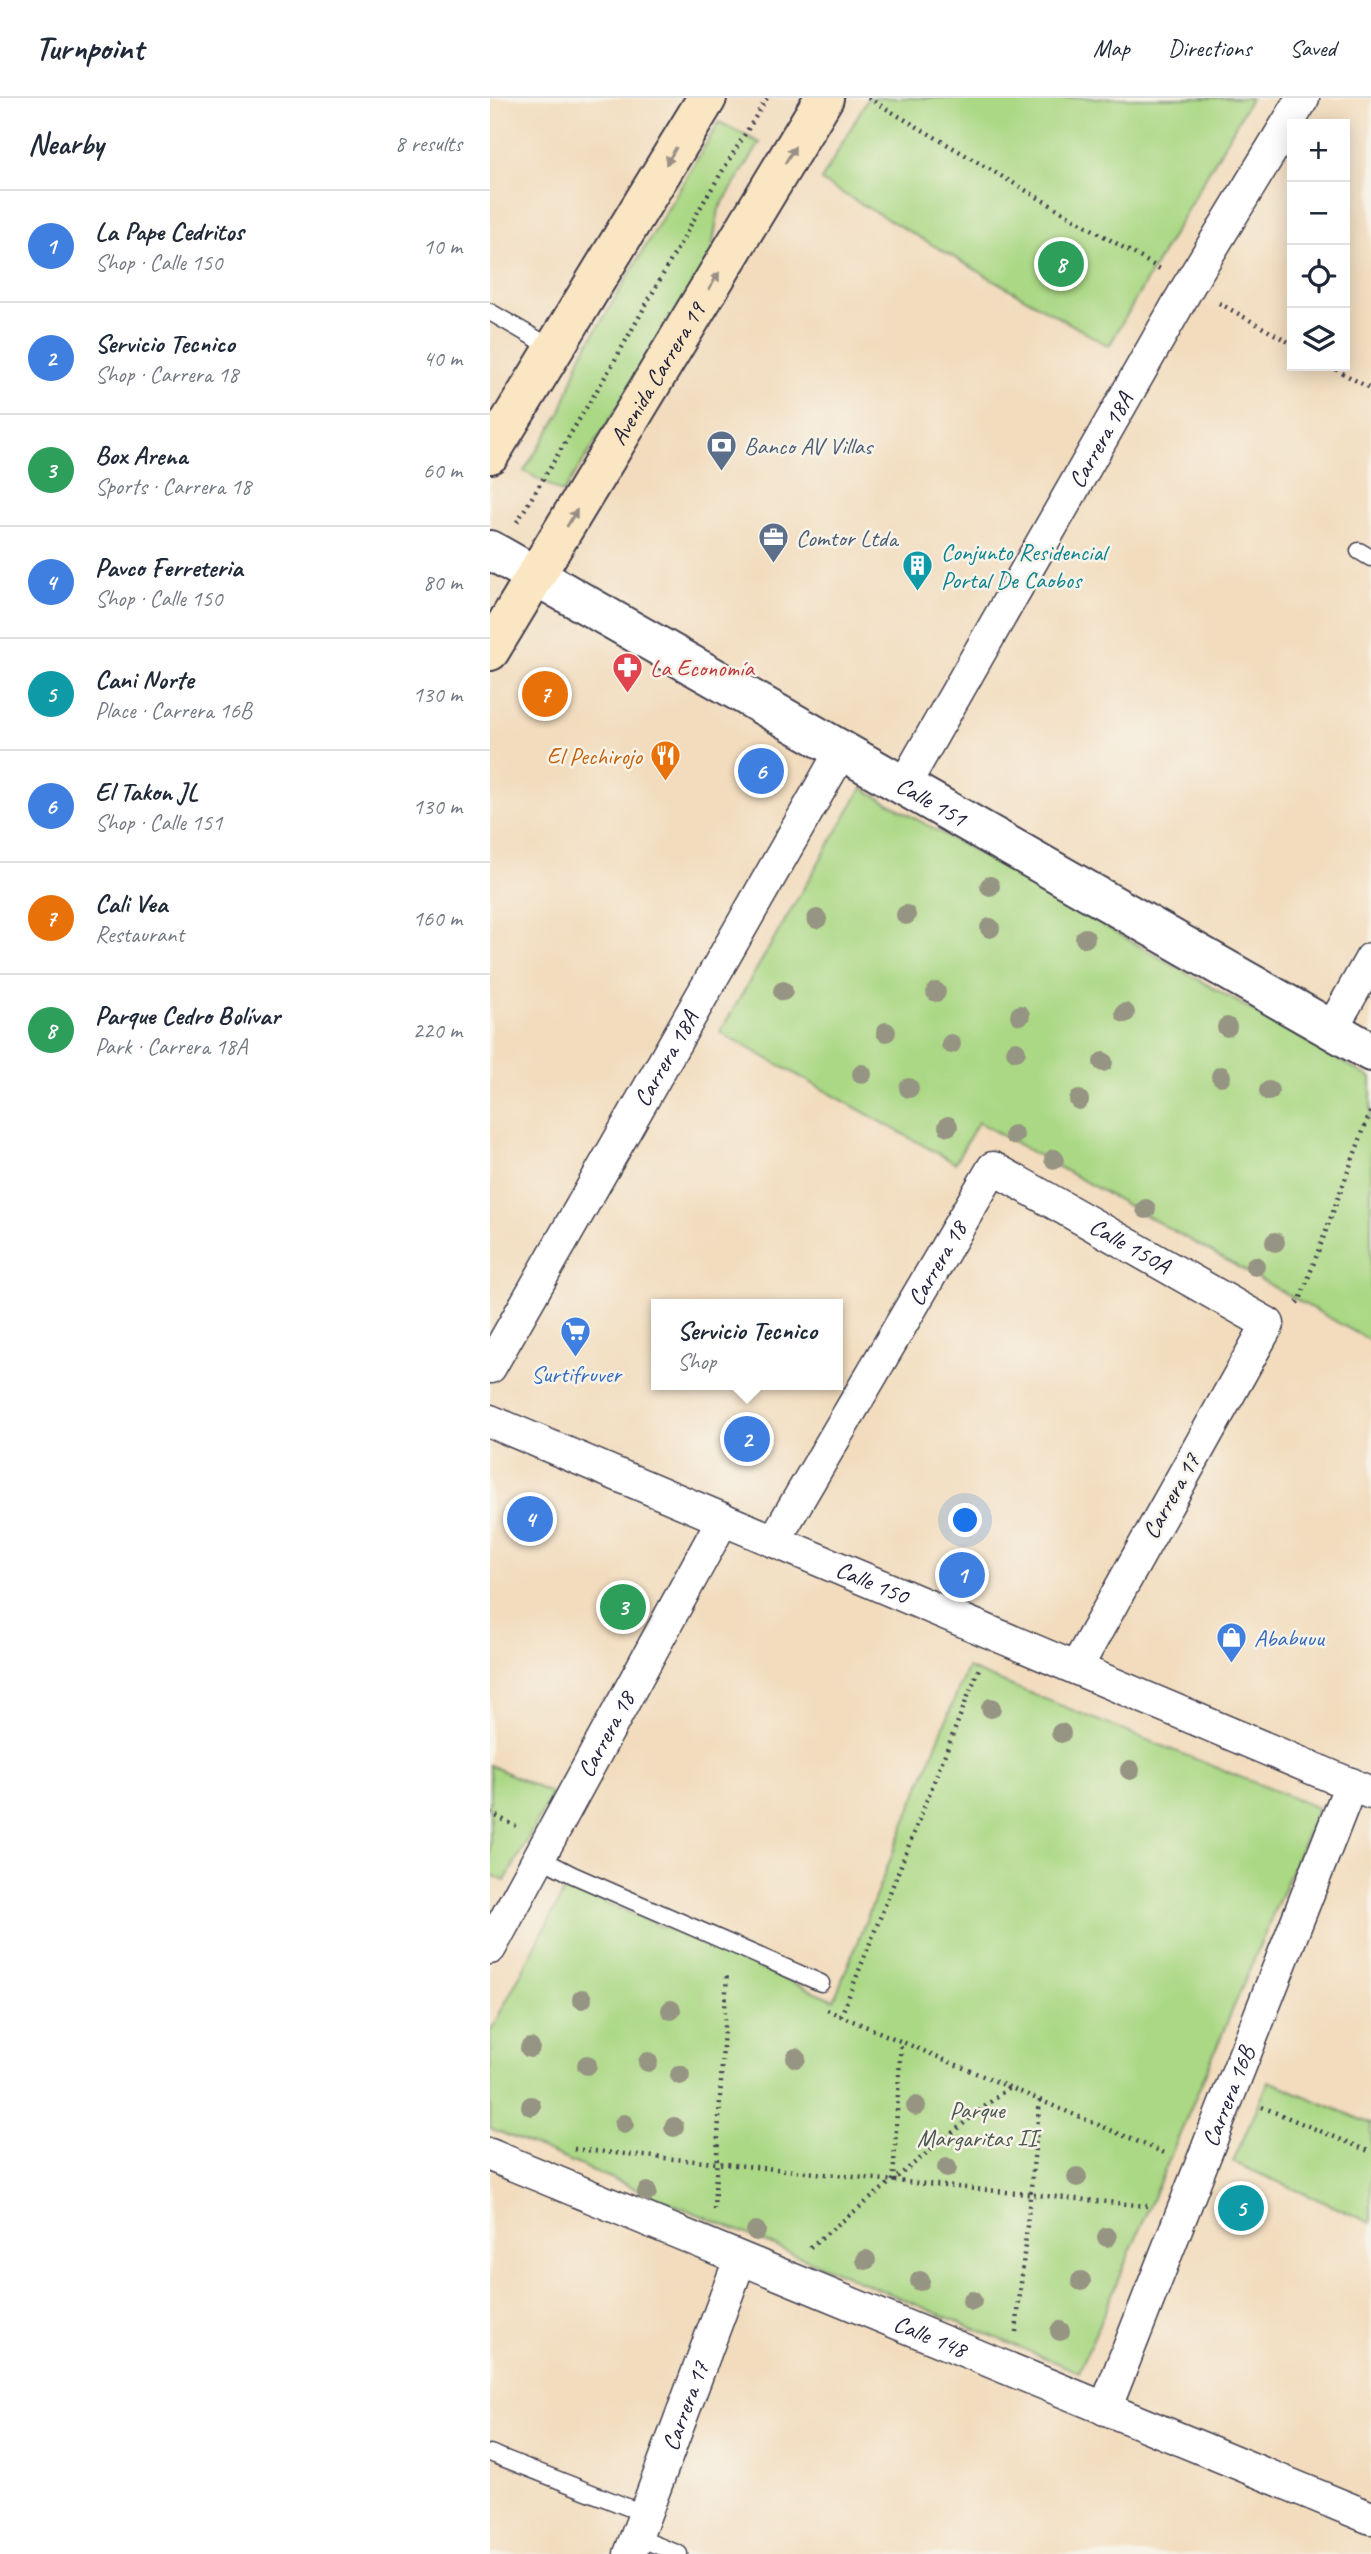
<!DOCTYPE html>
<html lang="en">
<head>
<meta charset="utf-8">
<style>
  body { margin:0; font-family:Caveat,sans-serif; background:#f6f6f7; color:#1f2937 }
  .controls { position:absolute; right:21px; top:21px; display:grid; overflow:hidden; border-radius:0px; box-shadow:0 4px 18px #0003 }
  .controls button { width:63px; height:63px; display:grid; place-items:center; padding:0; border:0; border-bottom:2px solid #e0e1e3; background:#fff; color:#1f2937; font:35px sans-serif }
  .you { position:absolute; left:476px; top:1423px; width:24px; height:24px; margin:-18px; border:5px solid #fff; border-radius:50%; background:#1a73e8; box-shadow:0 0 0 10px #1a73e833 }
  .badge { display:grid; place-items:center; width:46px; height:46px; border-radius:50%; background:#d93025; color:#fff; font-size:23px; font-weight:700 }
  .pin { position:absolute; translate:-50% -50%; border:4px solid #fff; box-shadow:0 2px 7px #0006 }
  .popup { position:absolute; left:161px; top:1201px; width:192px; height:91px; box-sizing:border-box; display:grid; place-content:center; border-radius:0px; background:#fff; filter:drop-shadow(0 2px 5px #0005); font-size:23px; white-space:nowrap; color:#747a83 }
  .popup b { font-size:26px; color:#1f2937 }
  .popup::after { content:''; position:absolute; left:50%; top:100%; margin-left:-14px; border:14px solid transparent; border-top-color:#fff }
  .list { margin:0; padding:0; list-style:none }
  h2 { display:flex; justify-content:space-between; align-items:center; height:91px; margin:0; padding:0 28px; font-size:30px }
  h2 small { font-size:23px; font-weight:400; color:#747a83 }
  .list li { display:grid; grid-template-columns:46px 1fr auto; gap:21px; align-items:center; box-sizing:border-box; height:112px; padding:0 28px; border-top:2px solid #e0e1e3 }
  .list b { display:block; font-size:26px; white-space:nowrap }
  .list p { margin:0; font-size:23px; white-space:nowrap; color:#747a83 }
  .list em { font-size:23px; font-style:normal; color:#747a83 }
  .icon { flex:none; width:38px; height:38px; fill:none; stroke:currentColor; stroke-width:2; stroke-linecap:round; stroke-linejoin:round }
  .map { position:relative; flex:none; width:881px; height:2456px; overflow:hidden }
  header { display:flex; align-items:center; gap:42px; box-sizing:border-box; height:98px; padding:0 35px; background:#fff; border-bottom:2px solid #e0e1e3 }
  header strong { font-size:33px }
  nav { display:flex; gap:38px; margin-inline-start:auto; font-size:24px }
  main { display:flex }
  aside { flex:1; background:#fff }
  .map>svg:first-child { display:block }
</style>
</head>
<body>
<header>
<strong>Turnpoint</strong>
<nav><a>Map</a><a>Directions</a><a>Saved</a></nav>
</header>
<main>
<aside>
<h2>Nearby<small>8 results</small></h2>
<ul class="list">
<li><span class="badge" style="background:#3f7fe0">1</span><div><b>La Pape Cedritos</b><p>Shop · Calle 150</p></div><em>10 m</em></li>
<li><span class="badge" style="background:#3f7fe0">2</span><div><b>Servicio Tecnico</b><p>Shop · Carrera 18</p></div><em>40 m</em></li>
<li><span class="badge" style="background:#2e9e5b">3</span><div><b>Box Arena</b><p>Sports · Carrera 18</p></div><em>60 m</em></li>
<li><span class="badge" style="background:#3f7fe0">4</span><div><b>Pavco Ferreteria</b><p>Shop · Calle 150</p></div><em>80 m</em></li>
<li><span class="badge" style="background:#0f9aa8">5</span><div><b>Cani Norte</b><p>Place · Carrera 16B</p></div><em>130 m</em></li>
<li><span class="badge" style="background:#3f7fe0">6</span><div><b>El Takon JL</b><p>Shop · Calle 151</p></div><em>130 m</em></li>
<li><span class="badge" style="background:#e8710a">7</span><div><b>Cali Vea</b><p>Restaurant</p></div><em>160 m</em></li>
<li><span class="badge" style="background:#2e9e5b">8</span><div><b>Parque Cedro Bolívar</b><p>Park · Carrera 18A</p></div><em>220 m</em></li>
</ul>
</aside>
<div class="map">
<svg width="881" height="2456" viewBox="0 0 881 2456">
  <rect width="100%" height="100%" fill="#f7f3e8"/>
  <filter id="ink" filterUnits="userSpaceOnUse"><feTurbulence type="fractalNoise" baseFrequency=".0143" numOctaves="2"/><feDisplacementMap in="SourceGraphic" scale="14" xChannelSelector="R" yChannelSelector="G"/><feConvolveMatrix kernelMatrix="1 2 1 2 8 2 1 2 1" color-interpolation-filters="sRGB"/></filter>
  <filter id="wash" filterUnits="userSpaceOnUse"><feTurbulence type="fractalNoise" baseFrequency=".00686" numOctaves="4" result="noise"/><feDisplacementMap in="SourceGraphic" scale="28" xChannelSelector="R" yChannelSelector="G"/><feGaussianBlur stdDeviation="1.57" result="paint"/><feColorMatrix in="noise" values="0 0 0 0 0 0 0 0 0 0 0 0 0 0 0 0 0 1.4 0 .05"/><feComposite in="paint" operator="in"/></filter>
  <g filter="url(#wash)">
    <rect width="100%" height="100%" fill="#f2dcbd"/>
    <path fill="#aad884" stroke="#667d60" stroke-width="2" d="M378 0H761L619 248 331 83Z
      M229 24 270 45 229 111 221 155 211 179 73 395 34 373 71 314 91 258Z
      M372 690 881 980V1243L488 1024 465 1065 230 934Z
      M477 1570 828 1710 589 2274 0 2030V1934L77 1788 344 1902Z
      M0 1667 62 1696 15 1783 0 1776Z
      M779 1983 881 2026V2125L743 2064Z"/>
  </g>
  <g filter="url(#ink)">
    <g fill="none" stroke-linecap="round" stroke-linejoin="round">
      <defs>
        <path id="service" d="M0 214 64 251
          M869 453 881 460
          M50 1760 83 1777 331 1885
          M0 2355 155 2416
          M146 2439 189 2456"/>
        <g id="minor">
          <path id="s1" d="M414 687 699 187 813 0"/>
          <path d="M841 932 881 861"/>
          <path id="s2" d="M0 1269 352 652"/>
          <path id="s3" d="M0 1323 881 1695"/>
          <path id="s4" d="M284 1443 503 1070 778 1226 586 1570"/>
          <path id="s5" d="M0 1850 233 1421"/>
          <path id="s6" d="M0 2057 881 2420"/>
          <path id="s7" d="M615 2311 861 1686"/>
          <path id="s8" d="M140 2456 250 2161"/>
        </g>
        <g id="tertiary">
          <path id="s9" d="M0 452 881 954"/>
        </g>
        <g id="secondary">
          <path d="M0 356 217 0"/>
          <path id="s10" d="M0 553 334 0"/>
        </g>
      </defs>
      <use href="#service" stroke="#413e4e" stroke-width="19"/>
      <use href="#minor" stroke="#413e4e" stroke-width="35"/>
      <use href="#tertiary" stroke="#413e4e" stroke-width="42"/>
      <use href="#secondary" stroke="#413e4e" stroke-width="42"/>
      <path stroke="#413e4e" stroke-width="4.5" stroke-dasharray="2 5" stroke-linecap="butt" d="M378 0 670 171
        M729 205 802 246
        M840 268 881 291
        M27 424 121 269 213 105 277 0
        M807 1205 810 1202 881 1012
        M0 1715 26 1728
        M337 1912 677 2056
        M351 1918 490 1568
        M772 2009 881 2054
        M84 2051 657 2108
        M403 2083 411 1944
        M224 2111 237 1875
        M320 2149 519 1989
        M526 2234 550 2002"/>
      <use href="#service" stroke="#fff" stroke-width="16"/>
      <use href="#minor" stroke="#fff" stroke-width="32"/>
      <use href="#tertiary" stroke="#fff" stroke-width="38"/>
      <use href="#secondary" stroke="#fbe6c3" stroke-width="38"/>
    </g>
    <g fill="#969482">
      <circle cx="500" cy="788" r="10"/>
      <circle cx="416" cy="817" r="10"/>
      <circle cx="327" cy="821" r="10"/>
      <circle cx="500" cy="830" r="10"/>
      <circle cx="595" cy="840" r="10"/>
      <circle cx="293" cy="893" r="10"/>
      <circle cx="446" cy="894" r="10"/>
      <circle cx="635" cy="915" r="10"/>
      <circle cx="530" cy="917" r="10"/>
      <circle cx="737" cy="929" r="10"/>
      <circle cx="396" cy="934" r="10"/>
      <circle cx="461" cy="946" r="10"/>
      <circle cx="526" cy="953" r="10"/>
      <circle cx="613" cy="964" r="10"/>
      <circle cx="372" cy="976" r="10"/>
      <circle cx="731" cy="978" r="10"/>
      <circle cx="419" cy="990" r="10"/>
      <circle cx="779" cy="993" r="10"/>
      <circle cx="589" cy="1002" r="10"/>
      <circle cx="458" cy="1028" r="10"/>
      <circle cx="524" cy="1037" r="10"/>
      <circle cx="564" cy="1061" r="10"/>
      <circle cx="656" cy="1111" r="10"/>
      <circle cx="785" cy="1144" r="10"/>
      <circle cx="765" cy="1168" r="10"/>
      <circle cx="501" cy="1610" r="10"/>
      <circle cx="571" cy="1635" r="10"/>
      <circle cx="640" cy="1672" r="10"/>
      <circle cx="92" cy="1901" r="10"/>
      <circle cx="181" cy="1912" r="10"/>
      <circle cx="40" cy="1950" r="10"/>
      <circle cx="306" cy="1960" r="10"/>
      <circle cx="158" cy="1964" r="10"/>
      <circle cx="97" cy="1967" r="10"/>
      <circle cx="190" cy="1977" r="10"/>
      <circle cx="41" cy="2008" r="10"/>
      <circle cx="426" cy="2008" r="10"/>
      <circle cx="134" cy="2026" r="10"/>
      <circle cx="184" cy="2029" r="10"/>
      <circle cx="457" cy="2070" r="10"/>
      <circle cx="587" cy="2079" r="10"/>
      <circle cx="157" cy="2094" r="10"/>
      <circle cx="266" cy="2133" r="10"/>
      <circle cx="617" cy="2139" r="10"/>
      <circle cx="376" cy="2162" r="10"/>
      <circle cx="430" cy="2183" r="10"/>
      <circle cx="591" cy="2183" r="10"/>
      <circle cx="482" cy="2203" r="10"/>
      <circle cx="570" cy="2233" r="10"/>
    </g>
    <defs><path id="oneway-solid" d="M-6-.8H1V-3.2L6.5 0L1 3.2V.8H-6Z" transform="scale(1.75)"/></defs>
    <g fill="#998e86">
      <use href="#oneway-solid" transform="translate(300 57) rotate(-59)"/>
      <use href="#oneway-solid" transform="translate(181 58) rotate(121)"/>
      <use href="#oneway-solid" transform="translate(224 183) rotate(-59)"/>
      <use href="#oneway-solid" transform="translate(82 420) rotate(-59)"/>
    </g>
  </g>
  <defs>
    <symbol id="bank-pin" viewBox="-11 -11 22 30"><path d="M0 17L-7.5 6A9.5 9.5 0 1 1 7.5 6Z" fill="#5c6f8a" stroke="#f7f3e8"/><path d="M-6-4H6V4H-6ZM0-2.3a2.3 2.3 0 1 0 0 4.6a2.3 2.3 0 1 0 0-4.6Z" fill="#fff"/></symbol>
    <symbol id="office-pin" viewBox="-11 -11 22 30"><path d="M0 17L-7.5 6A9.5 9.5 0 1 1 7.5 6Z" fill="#5c6f8a" stroke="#f7f3e8"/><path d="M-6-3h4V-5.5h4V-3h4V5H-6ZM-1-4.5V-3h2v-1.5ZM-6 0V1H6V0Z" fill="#fff"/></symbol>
    <symbol id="building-pin" viewBox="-11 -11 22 30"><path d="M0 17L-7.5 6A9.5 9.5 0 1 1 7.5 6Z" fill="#0f9aa8" stroke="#f7f3e8"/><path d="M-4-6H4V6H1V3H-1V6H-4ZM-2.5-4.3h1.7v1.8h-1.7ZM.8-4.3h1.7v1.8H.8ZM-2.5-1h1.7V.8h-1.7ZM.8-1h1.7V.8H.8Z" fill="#fff"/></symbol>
    <symbol id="pharmacy-pin" viewBox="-11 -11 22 30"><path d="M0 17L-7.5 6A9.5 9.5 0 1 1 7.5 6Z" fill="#e0444e" stroke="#f7f3e8"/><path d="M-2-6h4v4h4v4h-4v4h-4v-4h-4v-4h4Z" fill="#fff"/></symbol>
    <symbol id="restaurant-pin" viewBox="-11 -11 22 30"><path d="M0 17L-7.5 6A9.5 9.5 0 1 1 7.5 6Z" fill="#e8710a" stroke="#f7f3e8"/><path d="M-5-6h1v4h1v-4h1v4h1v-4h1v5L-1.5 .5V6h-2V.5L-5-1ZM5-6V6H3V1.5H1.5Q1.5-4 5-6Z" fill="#fff"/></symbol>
    <symbol id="supermarket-pin" viewBox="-11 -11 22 30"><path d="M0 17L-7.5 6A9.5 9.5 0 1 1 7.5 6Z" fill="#3f7fe0" stroke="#f7f3e8"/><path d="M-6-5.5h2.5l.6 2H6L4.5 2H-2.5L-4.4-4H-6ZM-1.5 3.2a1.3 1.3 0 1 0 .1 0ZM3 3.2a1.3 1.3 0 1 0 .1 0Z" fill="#fff"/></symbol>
    <symbol id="shop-pin" viewBox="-11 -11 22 30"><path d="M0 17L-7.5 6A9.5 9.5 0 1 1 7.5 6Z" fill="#3f7fe0" stroke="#f7f3e8"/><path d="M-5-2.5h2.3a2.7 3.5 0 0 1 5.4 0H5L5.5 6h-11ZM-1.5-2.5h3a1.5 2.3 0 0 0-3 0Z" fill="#fff"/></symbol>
  </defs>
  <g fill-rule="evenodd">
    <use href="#bank-pin" x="214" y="330" width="35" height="47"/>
    <use href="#office-pin" x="266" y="422" width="35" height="47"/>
    <use href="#building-pin" x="410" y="450" width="35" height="47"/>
    <use href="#pharmacy-pin" x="120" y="552" width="35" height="47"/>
    <use href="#restaurant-pin" x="158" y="640" width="35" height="47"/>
    <use href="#supermarket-pin" x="68" y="1216" width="35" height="47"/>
    <use href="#shop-pin" x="724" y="1522" width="35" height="47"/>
  </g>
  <g text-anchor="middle" stroke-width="5" stroke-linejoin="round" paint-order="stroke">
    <g font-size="24" fill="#22223b" stroke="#f7f3e8">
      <text dy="8" stroke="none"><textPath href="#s10" startOffset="324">Avenida Carrera 19</textPath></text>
      <text dy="8" stroke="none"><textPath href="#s1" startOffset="397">Carrera 18A</textPath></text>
      <text dy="8" stroke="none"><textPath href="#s9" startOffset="508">Calle 151</textPath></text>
      <text dy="8" stroke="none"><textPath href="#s2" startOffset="355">Carrera 18A</textPath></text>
      <text dy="8" stroke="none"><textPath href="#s4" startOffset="590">Calle 150A</textPath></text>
      <text dy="8" stroke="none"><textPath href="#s4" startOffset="322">Carrera 18</textPath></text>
      <text transform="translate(681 1398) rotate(-61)" y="8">Carrera 17</text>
      <text dy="8" stroke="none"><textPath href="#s3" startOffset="415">Calle 150</textPath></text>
      <text dy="8" stroke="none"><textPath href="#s5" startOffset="243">Carrera 18</textPath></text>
      <text dy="8" stroke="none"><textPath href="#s7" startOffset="336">Carrera 16B</textPath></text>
      <text dy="8" stroke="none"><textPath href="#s6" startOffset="476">Calle 148</textPath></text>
      <text dy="8" stroke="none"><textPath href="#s8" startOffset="158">Carrera 17</textPath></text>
    </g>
    <g font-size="24" fill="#4e5e75" stroke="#f7f3e8" text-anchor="start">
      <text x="254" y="356">Banco AV Villas</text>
      <text x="306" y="448">Comtor Ltda</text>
    </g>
    <g font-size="24" fill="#0d838f" stroke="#f7f3e8" text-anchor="start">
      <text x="451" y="462">Conjunto Residencial<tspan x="451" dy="28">Portal De Caobos</tspan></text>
    </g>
    <g font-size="24" fill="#be3a42" stroke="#f7f3e8" text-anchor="start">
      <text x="160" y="578">La Economía</text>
    </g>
    <g font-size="24" fill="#c56008" stroke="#f7f3e8" text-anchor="end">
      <text x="152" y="666">El Pechirojo</text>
    </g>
    <g font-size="24" fill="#366cbe" stroke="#f7f3e8">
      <text x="86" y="1284">Surtifruver</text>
      <text x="764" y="1548" text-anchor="start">Ababuuu</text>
    </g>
    <g font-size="24" fill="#4b5951" stroke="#f7f3e8">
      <text x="487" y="2020">Parque<tspan x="487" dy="28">Margaritas II</tspan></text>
    </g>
  </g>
</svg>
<div class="controls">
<button>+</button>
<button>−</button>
<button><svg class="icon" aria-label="locate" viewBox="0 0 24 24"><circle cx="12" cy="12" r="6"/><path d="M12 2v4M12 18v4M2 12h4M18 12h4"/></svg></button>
<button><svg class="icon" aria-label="layers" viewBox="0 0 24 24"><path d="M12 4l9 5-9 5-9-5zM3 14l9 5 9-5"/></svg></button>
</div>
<div class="you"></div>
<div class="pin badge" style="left:472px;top:1477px;background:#3f7fe0">1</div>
<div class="pin badge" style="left:257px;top:1341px;background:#3f7fe0">2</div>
<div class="popup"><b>Servicio Tecnico</b>Shop</div>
<div class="pin badge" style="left:133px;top:1509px;background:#2e9e5b">3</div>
<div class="pin badge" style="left:40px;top:1421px;background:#3f7fe0">4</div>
<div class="pin badge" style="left:751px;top:2110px;background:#0f9aa8">5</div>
<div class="pin badge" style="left:271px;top:673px;background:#3f7fe0">6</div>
<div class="pin badge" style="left:55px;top:596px;background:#e8710a">7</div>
<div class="pin badge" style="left:571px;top:166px;background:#2e9e5b">8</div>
</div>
</main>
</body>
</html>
